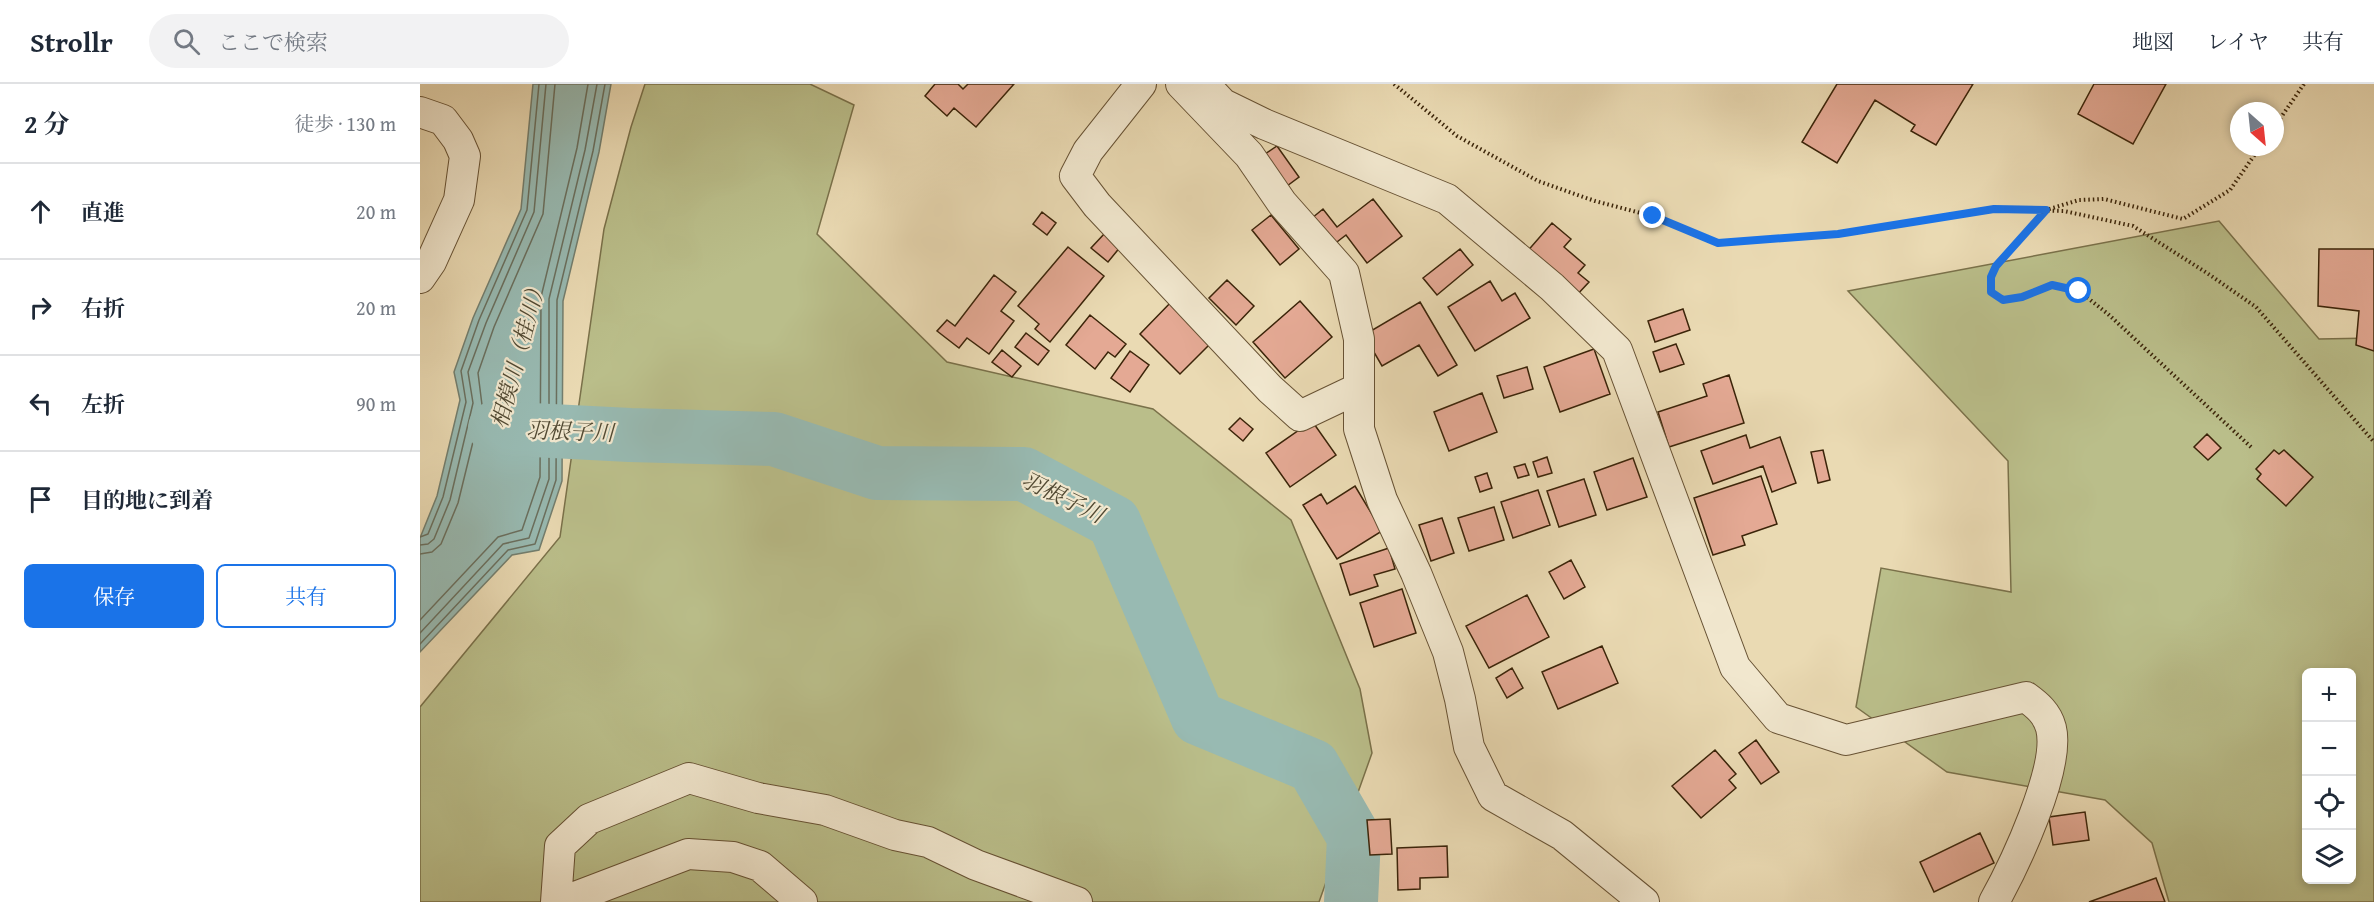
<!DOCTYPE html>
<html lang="ja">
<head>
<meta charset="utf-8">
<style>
  body { margin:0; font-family:"Gentium Book Plus","Noto Serif JP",serif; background:#f2f2f3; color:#1f2937 }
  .controls { position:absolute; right:18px; bottom:18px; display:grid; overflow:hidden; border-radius:9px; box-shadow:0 3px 9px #0003 }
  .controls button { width:54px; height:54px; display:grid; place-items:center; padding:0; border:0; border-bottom:2px solid #e0e1e3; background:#fff; color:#1f2937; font:30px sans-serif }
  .compass { position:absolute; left:1810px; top:18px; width:54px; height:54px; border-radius:50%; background:#fff; box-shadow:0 3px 9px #0003; rotate:153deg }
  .stop { position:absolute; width:18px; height:18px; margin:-14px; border:4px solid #1a73e8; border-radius:50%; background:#fff }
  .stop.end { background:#1a73e8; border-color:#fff; box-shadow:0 2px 6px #0008 }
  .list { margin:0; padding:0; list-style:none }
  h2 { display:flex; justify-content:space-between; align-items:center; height:78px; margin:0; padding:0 24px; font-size:26px }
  h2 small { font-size:20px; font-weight:400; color:#747a83 }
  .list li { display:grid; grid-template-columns:39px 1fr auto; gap:18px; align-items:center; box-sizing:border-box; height:96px; padding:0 24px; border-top:2px solid #e0e1e3 }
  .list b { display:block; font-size:22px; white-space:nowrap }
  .list em { font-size:20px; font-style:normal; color:#747a83 }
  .actions { display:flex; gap:12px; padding:18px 24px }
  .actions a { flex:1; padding:14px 0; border:2px solid #1a73e8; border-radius:9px; text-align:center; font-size:21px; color:#1a73e8 }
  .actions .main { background:#1a73e8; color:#fff }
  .icon { flex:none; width:33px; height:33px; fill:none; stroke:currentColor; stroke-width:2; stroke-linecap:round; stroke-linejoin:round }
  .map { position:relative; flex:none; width:1954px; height:818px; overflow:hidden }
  header { display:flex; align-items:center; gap:36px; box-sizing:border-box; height:84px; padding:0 30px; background:#fff; border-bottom:2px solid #e0e1e3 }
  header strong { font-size:28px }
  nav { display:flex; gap:33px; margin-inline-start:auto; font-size:21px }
  .search { width:420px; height:54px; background:#f2f2f3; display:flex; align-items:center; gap:15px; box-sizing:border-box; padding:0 21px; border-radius:33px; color:#747a83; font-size:22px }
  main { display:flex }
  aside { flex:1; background:#fff }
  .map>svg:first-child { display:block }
</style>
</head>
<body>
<header>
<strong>Strollr</strong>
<div class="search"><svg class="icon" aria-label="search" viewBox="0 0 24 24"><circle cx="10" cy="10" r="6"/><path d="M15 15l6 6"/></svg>ここで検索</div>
<nav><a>地図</a><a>レイヤ</a><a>共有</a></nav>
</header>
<main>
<aside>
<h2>2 分<small>徒歩 · 130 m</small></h2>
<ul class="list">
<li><svg class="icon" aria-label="ahead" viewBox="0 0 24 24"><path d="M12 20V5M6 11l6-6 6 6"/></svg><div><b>直進</b></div><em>20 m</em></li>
<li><svg class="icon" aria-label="right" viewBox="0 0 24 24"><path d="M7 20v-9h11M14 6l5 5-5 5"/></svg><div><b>右折</b></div><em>20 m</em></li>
<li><svg class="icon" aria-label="left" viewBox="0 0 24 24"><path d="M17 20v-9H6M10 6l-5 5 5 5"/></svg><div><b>左折</b></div><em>90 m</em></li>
<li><svg class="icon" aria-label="arrive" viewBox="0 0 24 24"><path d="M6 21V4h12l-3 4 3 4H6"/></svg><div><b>目的地に到着</b></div></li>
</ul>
<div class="actions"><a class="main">保存</a><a>共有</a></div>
</aside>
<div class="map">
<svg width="1954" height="818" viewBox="0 0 1954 818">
  <rect width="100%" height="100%" fill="#eadab3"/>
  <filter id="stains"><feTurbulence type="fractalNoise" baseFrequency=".00333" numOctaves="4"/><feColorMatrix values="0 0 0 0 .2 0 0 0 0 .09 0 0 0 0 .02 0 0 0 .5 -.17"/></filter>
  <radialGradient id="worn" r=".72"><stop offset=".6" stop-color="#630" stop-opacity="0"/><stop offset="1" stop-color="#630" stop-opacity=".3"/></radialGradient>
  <path fill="#babe8a" stroke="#7a714a" stroke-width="1.5" fill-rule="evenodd" d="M225 0H390L434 21 397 150 527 278 733 325 871 436 940 605 952 669 899 818H0V623L140 453 184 145 211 43Z
    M1799 137 1899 255 1954 254V818H1749L1732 759 1685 716 1527 688 1436 623 1461 484 1591 508 1588 377 1428 207ZM1886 588H1932V796H1886Z"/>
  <path fill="#98bab2" stroke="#737e6e" stroke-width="1.5" d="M113 0H191L179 68 143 217 142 397 119 466 92 471 0 568V454L17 412 40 316 34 288 53 234 101 125Z"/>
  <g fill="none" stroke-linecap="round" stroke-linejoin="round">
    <path stroke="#6a6f5e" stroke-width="1.5" d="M0 453 8 450 23 413 46 318 41 287 59 236 107 126 119 0
      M0 461 8 460 14 455 30 416 53 319 48 288 66 239 114 128 126 0
      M0 470 12 468 21 460 38 419 62 321 58 289 74 243 123 130 135 0
      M0 536 78 453 102 446 120 393 121 213 157 64 168 0
      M0 549 83 460 109 454 129 395V215L165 66 177 0
      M0 560 88 466 115 460 136 396 137 216 173 67 185 0"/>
    <path stroke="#98bab2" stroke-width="54" d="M75 344 210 351 354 355 457 389 604 390 694 438 778 634 893 682 934 753 931 818"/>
  </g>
  <path fill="#e4a994" stroke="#3b2409" stroke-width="1.5" d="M515 0H538L543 5 548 0H594L556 43 534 24 527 32 505 12Z
    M1417 0H1553L1516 61 1491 47 1495 41 1455 16 1417 79 1382 58Z
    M1674 0H1746L1713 60 1658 30Z
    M857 62 879 93 867 102 845 70Z
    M953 115 982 152 947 179 926 151 913 161 892 134 903 125 917 143Z
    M622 128 636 139 627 151 613 140Z
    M851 131 879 165 860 181 832 146Z
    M1132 139 1151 155 1144 163 1165 181 1158 189 1169 198 1155 213 1105 170Z
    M685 149 701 162 688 178 671 164Z
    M648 163 684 192 630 258 615 245 619 240 598 222Z
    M1040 165 1053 181 1017 211 1003 194Z
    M1899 165H1954V267L1936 261 1939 227 1898 222Z
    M574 191 596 208 581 227 594 237 569 270 547 254 539 264 517 247 527 236 535 242Z
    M807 196 834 222 816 241 789 214Z
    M1070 197 1082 217 1095 209 1110 234 1055 267 1028 223Z
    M754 215 795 255 760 290 720 250Z
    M880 217 912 253 865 294 833 258Z
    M1000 218 1037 281 1018 292 999 261 962 282 944 251Z
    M1263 225 1270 246 1235 258 1228 237Z
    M670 231 706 260 695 273 688 268 675 285 646 261Z
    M606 249 629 267 618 281 595 263Z
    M1256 260 1264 280 1240 288 1233 268Z
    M1174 265 1190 310 1140 328 1124 283Z
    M582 266 601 282 592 293 572 278Z
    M710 267 729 281 710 308 691 294Z
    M1107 283 1113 305 1084 314 1077 292Z
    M1309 291 1324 339 1249 363 1238 328 1287 312 1283 300Z
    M1062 309 1077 348 1029 367 1014 328Z
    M820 334 833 345 823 357 809 345Z
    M892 337 916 371 870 403 846 369Z
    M1787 350 1801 364 1788 376 1774 363Z
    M1326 351 1330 364 1360 353 1376 399 1352 408 1343 382 1293 400 1281 367Z
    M1403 366 1410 396 1398 399 1391 368Z
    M1854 366 1859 370 1864 366 1893 393 1866 422 1837 395 1841 390 1836 385Z
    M1127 373 1132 389 1118 393 1113 378Z
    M1213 374 1227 413 1187 426 1174 388Z
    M1105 380 1109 391 1098 394 1094 383Z
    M1067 389 1072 404 1060 408 1055 393Z
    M1341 392 1357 440 1322 452 1325 461 1293 471 1274 414Z
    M1164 395 1176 431 1139 443 1127 407Z
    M935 402 962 447 917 475 883 421 901 410 907 420Z
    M1118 406 1130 441 1093 454 1081 418Z
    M1074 423 1084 456 1049 467 1038 434Z
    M1022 434 1034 469 1011 477 999 441Z
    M969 464 975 485 954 491 958 502 930 511 920 480Z
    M1151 476 1165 503 1144 515 1129 488Z
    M982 505 996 549 954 563 940 519Z
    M1107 511 1129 553 1069 584 1046 542Z
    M1182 562 1198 599 1138 625 1122 588Z
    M1092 584 1103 604 1087 614 1076 594Z
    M1336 656 1359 688 1341 700 1319 669Z
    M1295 666 1316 690 1309 696 1316 704 1281 734 1252 702Z
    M1665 728 1669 756 1633 761 1629 733Z
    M970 735 972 770 950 771 947 736Z
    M1560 749 1574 779 1514 808 1500 778Z
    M1027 762 1028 793 1000 794V805L978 806 977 764Z
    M1736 794 1745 818H1669Z"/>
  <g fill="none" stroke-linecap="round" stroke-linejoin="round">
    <defs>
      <path id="minor" d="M721 0 668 67 655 92 677 121 850 305 880 332 939 304
        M761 0 829 71 862 119 924 189 939 255V345L962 416 996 489 1028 568 1040 615 1049 663 1073 712 1142 751 1224 818
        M784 0 803 20 844 40 1027 115 1132 203 1197 266 1315 583 1358 634 1426 656 1606 613C1617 621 1627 629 1631 644 1641 684 1594 782 1574 818
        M0 28 23 36 38 56 45 72 39 116 11 178 0 194
        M136 818 140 762 169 735 269 694 338 714 405 726 475 751 508 758 556 781 657 818
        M142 818 268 770 313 773 340 782 382 818"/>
    </defs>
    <use href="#minor" stroke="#675234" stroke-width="32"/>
    <path stroke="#3b2409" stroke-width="4" stroke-dasharray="1.5 3" stroke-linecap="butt" d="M974 0 1037 52 1118 97 1175 117 1232 132 1298 159 1418 150 1574 125 1644 127 1713 142 1787 189 1836 223 1954 358
      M1855 42 1884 0
      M1831 363 1688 230 1659 207 1632 200 1602 213 1583 216 1571 208V193L1576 182 1626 126 1659 116 1684 115 1763 135 1810 106 1840 63"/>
    <use href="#minor" stroke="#f1e7ce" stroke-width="30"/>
  </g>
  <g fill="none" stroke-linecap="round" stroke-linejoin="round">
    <path stroke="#1a73e8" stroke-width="8" d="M1233 132 1298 159 1418 150 1574 125 1626 126 1576 182 1571 193V208L1583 216 1602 213 1632 201 1659 207"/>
  </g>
  <g text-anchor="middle" stroke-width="4.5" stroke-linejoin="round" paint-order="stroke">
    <g font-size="22" font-style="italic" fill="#524a33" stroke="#f1e7ce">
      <text transform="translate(98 269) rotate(-75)" y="8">相模川（桂川）</text>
      <text transform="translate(150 347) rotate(2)" y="8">羽根子川</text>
      <text transform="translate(643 413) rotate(26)" y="8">羽根子川</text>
    </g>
  </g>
  <rect width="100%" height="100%" filter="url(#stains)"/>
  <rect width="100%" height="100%" fill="url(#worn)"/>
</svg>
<div class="controls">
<button>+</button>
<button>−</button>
<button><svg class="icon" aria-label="locate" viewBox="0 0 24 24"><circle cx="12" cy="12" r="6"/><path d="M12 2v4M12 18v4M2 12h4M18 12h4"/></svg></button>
<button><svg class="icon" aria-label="layers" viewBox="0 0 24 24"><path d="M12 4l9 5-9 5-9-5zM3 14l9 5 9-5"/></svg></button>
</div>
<svg class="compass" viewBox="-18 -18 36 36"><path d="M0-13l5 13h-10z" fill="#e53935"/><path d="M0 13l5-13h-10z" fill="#747a83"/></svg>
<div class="stop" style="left:1659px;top:207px"></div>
<div class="stop end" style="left:1233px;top:132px"></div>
</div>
</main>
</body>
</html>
